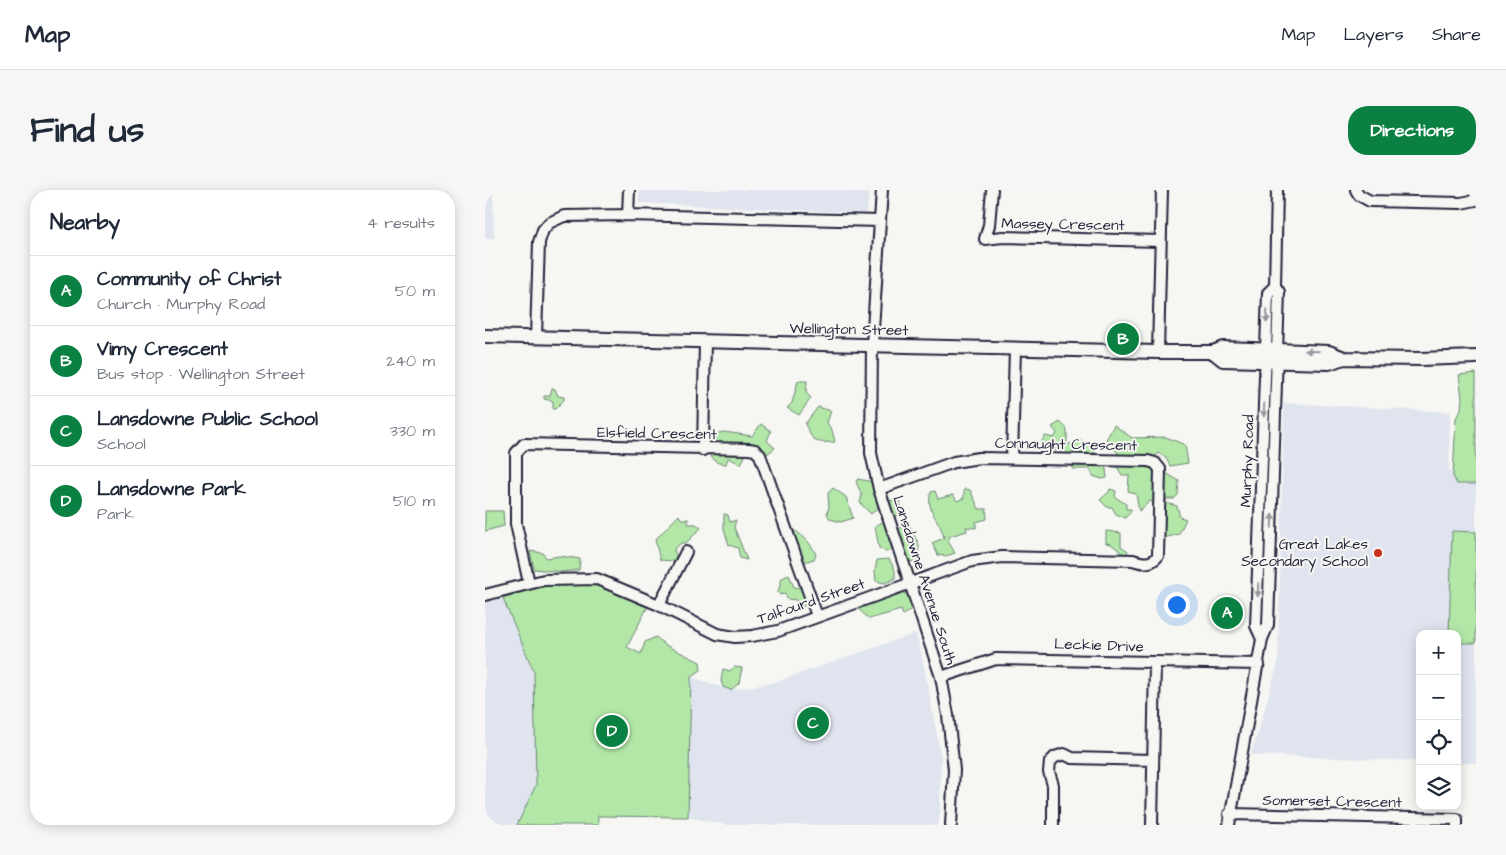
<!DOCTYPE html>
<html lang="en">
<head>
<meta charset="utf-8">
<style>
  body { margin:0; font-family:"Architects Daughter",sans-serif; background:#f6f6f7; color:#1f2937 }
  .controls { position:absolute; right:15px; bottom:15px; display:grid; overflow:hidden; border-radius:10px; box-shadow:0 2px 12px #0003 }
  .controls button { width:45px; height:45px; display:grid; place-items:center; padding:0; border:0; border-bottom:1px solid #e0e1e3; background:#fff; color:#1f2937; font:25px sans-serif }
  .you { position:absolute; left:691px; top:414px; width:18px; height:18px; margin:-12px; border:4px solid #fff; border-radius:50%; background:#1a73e8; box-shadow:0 0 0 8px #1a73e833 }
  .badge { display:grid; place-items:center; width:32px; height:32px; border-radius:50%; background:#0b8043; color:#fff; font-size:16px; font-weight:700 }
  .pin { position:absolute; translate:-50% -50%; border:2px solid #fff; box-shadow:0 1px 5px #0006 }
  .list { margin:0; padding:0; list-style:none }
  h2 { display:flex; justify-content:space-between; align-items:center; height:65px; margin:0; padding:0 20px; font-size:21px }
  h2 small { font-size:16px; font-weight:400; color:#747a83 }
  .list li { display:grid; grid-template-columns:32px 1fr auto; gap:15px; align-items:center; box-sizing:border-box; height:70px; padding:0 20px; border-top:1px solid #e0e1e3 }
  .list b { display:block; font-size:19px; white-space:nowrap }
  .list p { margin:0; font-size:16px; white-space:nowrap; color:#747a83 }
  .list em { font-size:16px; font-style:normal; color:#747a83 }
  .icon { flex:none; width:28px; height:28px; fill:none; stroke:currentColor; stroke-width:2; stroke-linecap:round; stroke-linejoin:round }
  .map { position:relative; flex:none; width:991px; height:635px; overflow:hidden; border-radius:20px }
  header { display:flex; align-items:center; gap:30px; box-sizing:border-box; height:70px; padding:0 25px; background:#fff; border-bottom:1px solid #e0e1e3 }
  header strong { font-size:24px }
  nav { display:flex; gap:28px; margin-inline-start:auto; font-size:18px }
  .intro { display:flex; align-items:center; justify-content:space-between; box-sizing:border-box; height:120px; padding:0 30px }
  h1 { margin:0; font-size:35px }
  .button { padding:12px 22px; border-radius:20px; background:#0b8043; color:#fff; font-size:18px; font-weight:700 }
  main { display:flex; gap:30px; padding:0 30px }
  aside { flex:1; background:#fff; border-radius:20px; box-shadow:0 2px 12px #0003 }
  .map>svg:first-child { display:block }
</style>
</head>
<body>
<header>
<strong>Map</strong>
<nav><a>Map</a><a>Layers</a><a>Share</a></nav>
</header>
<div class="intro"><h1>Find us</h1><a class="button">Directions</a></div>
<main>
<aside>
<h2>Nearby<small>4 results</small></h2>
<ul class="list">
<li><span class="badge">A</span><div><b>Community of Christ</b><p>Church · Murphy Road</p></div><em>50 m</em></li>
<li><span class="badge">B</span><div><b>Vimy Crescent</b><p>Bus stop · Wellington Street</p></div><em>240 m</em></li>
<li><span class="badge">C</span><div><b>Lansdowne Public School</b><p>School</p></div><em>330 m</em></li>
<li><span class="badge">D</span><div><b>Lansdowne Park</b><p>Park</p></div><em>510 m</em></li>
</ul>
</aside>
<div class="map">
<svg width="991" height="635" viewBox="0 0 991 635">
  <rect width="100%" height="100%" fill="#f6f6f2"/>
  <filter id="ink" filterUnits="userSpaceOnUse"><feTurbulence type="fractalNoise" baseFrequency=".02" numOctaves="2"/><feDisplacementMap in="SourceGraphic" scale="10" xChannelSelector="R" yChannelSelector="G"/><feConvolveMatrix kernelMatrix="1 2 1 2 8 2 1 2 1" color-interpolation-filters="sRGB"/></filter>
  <g filter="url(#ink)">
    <path fill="#dfe4ef" d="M0 0H8L9 48H0Z
      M154 0H385L381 23 154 13Z
      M799 213 965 222 964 281 991 282V573H972V444H935V571L766 565 793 473Z
      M18 408 49 482 51 595 32 635H0V412Z
      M431 443 438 471 456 567 455 626 453 635H243L203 627 206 487 246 500 291 492Z"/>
    <path fill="#b3e7a8" stroke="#6a8472" d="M991 183V294H972L968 286 971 228 976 219 977 208 974 185Z
      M313 191H322L321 203 326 208 314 225 302 218 307 213Z
      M67 198 70 199 73 206 79 207V210L70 219H68V211L59 209V206H65Z
      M333 217 346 221 342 233 347 240 350 252C329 253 329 253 320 234Z
      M575 232 582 239V255L595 250 605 255 610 260 609 264 620 271 622 288 617 289 608 286 605 279H587V273L576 270 577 260 565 261 556 253 560 246 569 248 572 243 567 237Z
      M276 234 286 241 282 251 290 258 278 267 266 253 263 257 254 253 249 258 260 266 256 274 243 268 241 274 233 273 224 265 225 245 239 242 267 246Z
      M629 235 647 248 681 247 700 255 703 273 685 276 681 267 673 263 665 273 694 291 693 305 689 309H681V313L692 316 695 327 701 329 694 344 675 349 678 319 665 311 654 321 651 304 643 301 644 285H637L630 273 633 263 621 250Z
      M373 289 388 292 396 311 414 310 418 324 406 327 395 316 386 324 375 313 377 305 371 292Z
      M348 298 361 307 368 328 356 332 345 329 342 323 344 317 343 303Z
      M479 299 485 300 494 319H501L502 329 491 332V338L481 337 482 341 465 346 463 351 470 363 461 366 453 365 447 353 459 348C456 330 440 322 446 302L450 301 453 309 468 305 472 311 479 308Z
      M625 299 631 301 630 307 641 314V319H646V322L640 328 631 324 627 317H622L615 310 624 302Z
      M0 321H18L19 336 0 341Z
      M239 324 243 325 245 332 251 330 249 337 262 370 255 368 253 358 244 355 239 339Z
      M194 325 196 329H203V334H211L216 338 201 353H196L189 359 191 366 189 371 175 370 170 350Z
      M399 331 404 345 423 333 434 355 433 370 424 372 417 356 401 362 394 358 390 336Z
      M304 339C315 341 327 354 331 365L329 369 315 373Z
      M621 341 636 343V356L643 361 641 366 626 354 621 353Z
      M967 341 991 342V453H972V444H964Z
      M45 361 58 363 61 368 75 366 95 369 94 380 76 382 49 379Z
      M404 369 410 380V389L400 393 391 391 390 381 392 370Z
      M304 385 309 397 317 398 322 414 316 417 311 410 302 409 300 403 295 405 293 402 297 388Z
      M97 393 127 399 163 416 142 457 156 464 160 452 171 447 180 455 215 472 216 480 206 487 203 627 113 626V635H32L51 595 49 482 18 408 47 397Z
      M411 398 425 407 428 418 418 425 416 420 384 429 368 414Z
      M249 477 257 478 254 493 246 500 238 497 236 491 238 479 245 481Z"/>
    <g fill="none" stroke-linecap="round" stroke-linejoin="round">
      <defs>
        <path id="minor" d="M397 0 387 155 386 263 394 299 456 487 463 525 469 580 466 635
          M507 0 504 35 500 49 518 47 675 51
          M871 0 874 5 885 11 976 13 991 10
          M143 25 144 0
          M51 147 54 52 58 40 64 33 79 26 143 25 395 31
          M673 162 677 0
          M218 260 220 151
          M527 268 530 159
          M44 393 31 334V263L39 254 264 259 270 260 275 265 332 426
          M0 405 59 390 112 389 174 415 232 444 250 447 267 446 293 441 487 371 517 367 648 370C657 373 666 375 673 366L675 279 670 273 663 271 494 268 469 272 394 299
          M174 415 201 362
          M777 449 771 436 783 103 790 96
          M456 487 511 469 774 474
          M744 624 972 629V635
          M568 635V595L564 582 565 572 570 567 579 564 587 568 668 570
          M667 635 670 472
          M744 635 777 449 783 435 794 102 790 96 792 0"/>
        <path id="major" d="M0 146 673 162H728L738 158 844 162 859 168
          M728 162 738 170 844 173 859 168 936 169 991 167"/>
      </defs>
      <use href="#minor" stroke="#22223b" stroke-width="14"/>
      <use href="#major" stroke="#22223b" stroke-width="16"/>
      <use href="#minor" stroke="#f6f6f2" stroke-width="10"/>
      <use href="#major" stroke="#f6f6f2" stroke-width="12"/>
    </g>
    <defs><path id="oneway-solid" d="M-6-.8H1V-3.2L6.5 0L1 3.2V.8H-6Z" transform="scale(1.25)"/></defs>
    <g fill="#9797a0">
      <use href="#oneway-solid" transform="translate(782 126) rotate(92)"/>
      <use href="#oneway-solid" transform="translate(827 161) rotate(-178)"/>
      <use href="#oneway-solid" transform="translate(779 220) rotate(92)"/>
      <use href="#oneway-solid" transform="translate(787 331) rotate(-88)"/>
      <use href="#oneway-solid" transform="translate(773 400) rotate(92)"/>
    </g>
  </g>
  <circle fill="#c8321e" stroke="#f6f6f2" stroke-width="2" cx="893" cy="363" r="5"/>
  <g text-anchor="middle" stroke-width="4" stroke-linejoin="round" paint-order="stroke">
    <g font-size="15" fill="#22223b" stroke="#f6f6f2">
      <text transform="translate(578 34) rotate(1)" y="5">Massey Crescent</text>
      <text transform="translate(364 139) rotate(1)" y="5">Wellington Street</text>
      <text transform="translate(172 243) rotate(1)" y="5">Elsfield Crescent</text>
      <text transform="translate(581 254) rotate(1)" y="5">Connaught Crescent</text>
      <text transform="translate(762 271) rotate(-88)" y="5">Murphy Road</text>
      <text transform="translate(440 390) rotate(72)" y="5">Lansdowne Avenue South</text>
      <text transform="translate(326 411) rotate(-19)" y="5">Talfourd Street</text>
      <text transform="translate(614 455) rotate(2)" y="5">Leckie Drive</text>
      <text transform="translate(847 611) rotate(1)" y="5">Somerset Crescent</text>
    </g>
    <g font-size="15" fill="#22223b" stroke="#f6f6f2" text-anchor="end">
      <text x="883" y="359">Great Lakes<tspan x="883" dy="17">Secondary School</tspan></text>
    </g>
  </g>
</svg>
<div class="controls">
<button>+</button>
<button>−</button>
<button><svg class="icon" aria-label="locate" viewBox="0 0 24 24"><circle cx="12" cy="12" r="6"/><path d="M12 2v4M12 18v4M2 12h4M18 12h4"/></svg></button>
<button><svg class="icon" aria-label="layers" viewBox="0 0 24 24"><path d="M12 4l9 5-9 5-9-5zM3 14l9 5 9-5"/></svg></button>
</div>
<div class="you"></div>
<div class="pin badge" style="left:742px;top:423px">A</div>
<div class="pin badge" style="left:638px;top:149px">B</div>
<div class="pin badge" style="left:328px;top:533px">C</div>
<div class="pin badge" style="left:127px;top:541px">D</div>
</div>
</main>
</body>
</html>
